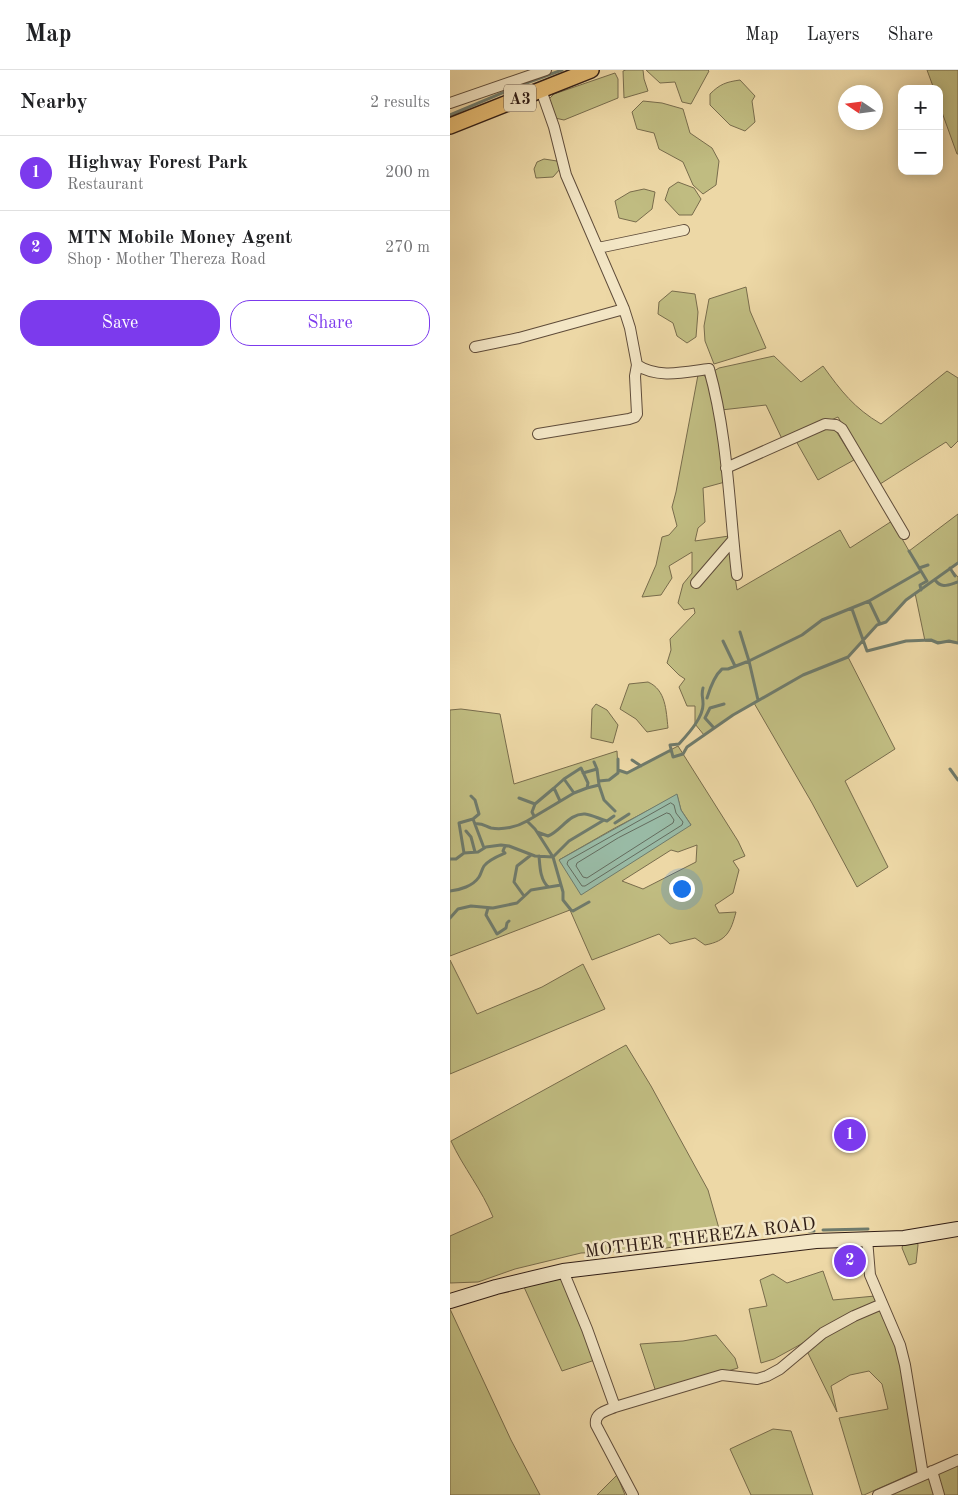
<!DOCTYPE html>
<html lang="en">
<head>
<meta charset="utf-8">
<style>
  body { margin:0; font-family:"Old Standard TT",serif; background:#f6f6f6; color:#202124 }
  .controls { position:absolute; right:15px; top:15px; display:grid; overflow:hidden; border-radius:10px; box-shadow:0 2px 12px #0003 }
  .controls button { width:45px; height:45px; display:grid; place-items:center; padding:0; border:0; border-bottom:1px solid #e0e0e0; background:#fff; color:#202124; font:25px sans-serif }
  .compass { position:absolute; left:388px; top:15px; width:45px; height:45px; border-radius:50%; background:#fff; box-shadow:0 2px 12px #0003; rotate:283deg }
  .you { position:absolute; left:231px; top:818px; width:18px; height:18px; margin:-12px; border:4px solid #fff; border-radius:50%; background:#1a73e8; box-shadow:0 0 0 8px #1a73e833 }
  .badge { display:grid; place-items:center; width:32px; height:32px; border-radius:50%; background:#7c3aed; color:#fff; font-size:16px; font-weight:700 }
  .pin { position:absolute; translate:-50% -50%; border:2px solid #fff; box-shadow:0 1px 5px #0006 }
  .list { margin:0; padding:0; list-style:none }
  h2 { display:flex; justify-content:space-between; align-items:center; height:65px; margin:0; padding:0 20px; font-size:21px }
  h2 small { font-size:16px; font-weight:400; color:#757577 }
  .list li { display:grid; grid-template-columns:32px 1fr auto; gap:15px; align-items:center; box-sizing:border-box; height:75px; padding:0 20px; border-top:1px solid #e0e0e0 }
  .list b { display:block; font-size:19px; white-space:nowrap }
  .list p { margin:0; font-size:16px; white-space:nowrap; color:#757577 }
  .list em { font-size:16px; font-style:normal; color:#757577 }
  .actions { display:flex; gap:10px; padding:15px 20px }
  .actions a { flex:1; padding:11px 0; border:1px solid #7c3aed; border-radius:20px; text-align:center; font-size:18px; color:#7c3aed }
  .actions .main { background:#7c3aed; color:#fff }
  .map { position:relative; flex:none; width:508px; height:1425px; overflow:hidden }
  header { display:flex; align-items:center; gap:30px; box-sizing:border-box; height:70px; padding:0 25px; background:#fff; border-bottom:1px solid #e0e0e0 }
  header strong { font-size:24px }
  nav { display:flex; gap:28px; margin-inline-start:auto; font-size:18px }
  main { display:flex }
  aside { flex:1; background:#fff }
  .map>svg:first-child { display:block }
</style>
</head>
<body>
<header>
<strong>Map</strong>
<nav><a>Map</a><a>Layers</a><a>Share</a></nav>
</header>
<main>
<aside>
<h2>Nearby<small>2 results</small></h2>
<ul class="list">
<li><span class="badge">1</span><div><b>Highway Forest Park</b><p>Restaurant</p></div><em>200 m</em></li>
<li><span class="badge">2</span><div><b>MTN Mobile Money Agent</b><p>Shop · Mother Thereza Road</p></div><em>270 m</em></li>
</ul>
<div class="actions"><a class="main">Save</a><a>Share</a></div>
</aside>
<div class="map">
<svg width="508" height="1425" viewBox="0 0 508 1425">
  <rect width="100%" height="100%" fill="#edd8a6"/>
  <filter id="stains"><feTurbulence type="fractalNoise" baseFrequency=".004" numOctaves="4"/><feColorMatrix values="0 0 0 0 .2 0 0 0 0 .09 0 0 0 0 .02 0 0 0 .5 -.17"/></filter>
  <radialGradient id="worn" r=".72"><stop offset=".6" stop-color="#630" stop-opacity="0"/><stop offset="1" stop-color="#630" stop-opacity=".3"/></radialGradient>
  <path fill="#c0bc81" stroke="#786c4c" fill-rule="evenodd" d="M176 0H193L194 9 198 21 174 28 173 1Z
    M196 0H258L259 1 241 34 232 32 225 12 210 13Z
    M477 0H508V84H507L489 34V19H484Z
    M165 3 168 9V28L114 50 105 48 97 31 104 24Z
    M290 10 305 26 302 31 305 52 295 61 280 55 260 35V24C270 14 276 12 290 10Z
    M193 31 212 33 233 39 240 63 262 78 269 91 266 115 253 124 243 115 233 92 209 79 204 63 187 59 182 42Z
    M94 89 107 91 110 99 103 107 86 108 84 99 87 92Z
    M228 112 244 118 251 129 242 145H229L215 130 219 118Z
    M194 119 205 122 202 139 186 152 169 148 165 131 180 122Z
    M296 217 300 241 316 278 264 294 255 271 254 256 259 229Z
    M222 221 245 224 248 242 246 267 237 273 227 266 223 253 208 244 209 232Z
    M324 286 351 312 373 296C391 321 404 338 431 354L497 301 508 308V371L501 378 496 372 427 416 388 347 333 371 316 335 271 340 267 312 264 308V301L269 298Z
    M253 304 262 315 275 412 253 418 255 452 248 458 245 471 279 466 287 520 390 460 400 478 442 451 459 481 508 444V493L500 498 508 507V573L475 571 465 523 456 530 436 552 427 555 398 587 445 679 395 711 438 797 407 817 362 733 304 633 283 645 254 665 245 654V636H237L229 617 235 609 229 605 217 593 221 580 220 569 245 543 244 538 234 540 228 533 233 514 242 503V482L219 496 222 508 211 525 192 527 206 495 212 467 219 465 227 456 222 437 226 422 248 305Z
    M383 356 404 390 368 410 346 371Z
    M198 612C216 620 216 640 218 658L197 662 186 649 170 639 179 614Z
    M146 634 157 640 168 655 163 673 141 668 142 639Z
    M11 639 50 644 64 714 167 681 168 700 177 703 228 676 288 771 295 786 283 791 289 800 283 823 265 835 269 843 286 842C281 861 277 871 255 875L245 868 220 874 209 864 142 890 120 840 0 886V640ZM227 725 231 740 241 755 109 790 163 759ZM247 775 246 792 193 819 172 811 221 780 228 782Z
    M0 890 27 944 92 917 133 894 155 939 0 1004Z
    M176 975 201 1016 258 1120 272 1169 204 1180 131 1183 65 1199 28 1212 0 1213V1166L43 1147C32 1120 13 1097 1 1071Z
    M465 1164 468 1175 466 1193 459 1195 452 1178 455 1165Z
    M108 1196 145 1290 112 1301 69 1206Z
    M373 1201 383 1230 425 1226 450 1273 471 1392 477 1397 414 1425H412L389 1348 438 1339 432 1314 419 1301 400 1305 381 1316 387 1342 353 1273 324 1289 311 1293 299 1239 317 1236 310 1210 323 1204 337 1213Z
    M0 1239 61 1370 90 1425H0Z
    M266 1265 285 1288 288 1298 206 1322 190 1274 233 1271Z
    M323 1359 341 1361 363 1425H301L280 1379Z
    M508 1387V1425H428Z
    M167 1405 175 1425H147Z"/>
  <path fill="#99baa5" stroke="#6f7b6c" d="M227 724 231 740 241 755 131 825 109 790Z"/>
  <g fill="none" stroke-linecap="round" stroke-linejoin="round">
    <path stroke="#646c5e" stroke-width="1" d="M221 733 224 735 226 743 233 752 232 755 135 816H132L117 794 118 791Z
      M217 743 220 744 224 750 223 753 137 808 133 807 126 796 127 793 168 768Z"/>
    <path stroke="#6f7b6c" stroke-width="3" d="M0 45 71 15 112 0
      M459 481 477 511 470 515 471 520
      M469 498 478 495
      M500 498 505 506
      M485 510C492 519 498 515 508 512
      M419 531 430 554
      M402 539 417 581 456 571 481 570 488 573 499 571 508 573
      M290 562 299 591 352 565 372 550 419 531 471 501
      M273 571 285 596
      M253 618C251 626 253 626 253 633 254 647 238 664 229 674L220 675 223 687 233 684 237 677 283 645 353 605 398 587 427 555 436 552 456 530 508 493
      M257 628C260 618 264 606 272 599H278L299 591 308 630
      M264 658 255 648 260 638 274 634
      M182 690 191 696
      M500 699 508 710
      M168 700 177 703 221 680
      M133 703 147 699
      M149 711 159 710 168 703V689
      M149 715 154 730 165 741
      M137 718 149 715 147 699 144 692
      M21 726 25 730 29 744 23 749 34 778
      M69 728 85 734 82 742 84 746
      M110 731 104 718 114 709 131 698 138 713 137 718 124 723
      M85 734 104 718
      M77 751 124 723 114 709
      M165 753 179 744
      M25 754C32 753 35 756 41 758 53 760 67 757 77 751L85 759 87 762
      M16 761 21 767 25 782
      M14 783 9 753 23 749
      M89 786C90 797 90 809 98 817
      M0 789H6L14 783 28 782 36 777 51 775 59 776 85 786 103 787 87 762 98 766C111 761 119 743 135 744 143 745 149 749 157 751L164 746
      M0 821C10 820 23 816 29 807 31 804 32 799 34 796 38 790 48 786 55 783L53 781 55 776
      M74 826 64 812 67 796 81 785
      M139 832 123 841 121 840 113 830V822L103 787 119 771 154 750
      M38 838 36 845 47 864 56 858 57 853 59 851
      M0 848 8 839 21 836 43 838 67 833 81 820 111 815
      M373 1160 418 1159
      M359 1161H364"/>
    <defs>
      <path id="street" d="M91 20 104 57 116 105 174 239 180 258 187 295C208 309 235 302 259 299 278 366 279 437 287 505
        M0 33 96 0
        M148 178 234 160
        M25 277 69 268 174 239
        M88 364 179 349 185 347 187 344 185 306 187 295
        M276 398 375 354 386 355 392 359 454 464
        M246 513 283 470
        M417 1169 420 1205 450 1275 455 1295 473 1405
        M113 1201 137 1259 165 1337
        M482 1401 489 1425
        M183 1425 146 1355C144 1343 156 1341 165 1337L272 1305 307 1309 317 1306 330 1299 373 1263 404 1246 432 1234
        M428 1425 508 1390"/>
      <path id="secondary" d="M0 1231 46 1217 113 1201 366 1171 454 1168 508 1159"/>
      <path id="primary" d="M0 56 141 0"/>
    </defs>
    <use href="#street" stroke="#5f4c3a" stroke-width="12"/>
    <use href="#secondary" stroke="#301d16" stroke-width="16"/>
    <use href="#primary" stroke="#301d16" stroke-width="18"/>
    <use href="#street" stroke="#f3e6c5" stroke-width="10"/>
    <use href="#secondary" stroke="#f3e6c5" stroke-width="14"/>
    <use href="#primary" stroke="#e6bc73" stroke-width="15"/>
  </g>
  <g text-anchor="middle" stroke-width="5" stroke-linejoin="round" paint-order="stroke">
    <rect fill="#f3e6c5" stroke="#6a594a" stroke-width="1" x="54" y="14.5" width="32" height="27" rx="4"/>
    <g font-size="16" font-weight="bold" fill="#301d16">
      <text x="70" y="34">A3</text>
    </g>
    <g font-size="18" fill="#301d16" stroke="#f3e6c5">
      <text transform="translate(250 1167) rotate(-7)" y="6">MOTHER THEREZA ROAD</text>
    </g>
  </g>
  <rect width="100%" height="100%" filter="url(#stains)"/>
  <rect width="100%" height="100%" fill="url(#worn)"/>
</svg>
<div class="controls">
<button>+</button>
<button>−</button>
</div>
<svg class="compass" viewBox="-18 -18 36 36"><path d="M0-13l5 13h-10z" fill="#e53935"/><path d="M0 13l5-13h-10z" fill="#757577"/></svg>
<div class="you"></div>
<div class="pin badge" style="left:400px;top:1065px">1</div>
<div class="pin badge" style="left:400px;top:1191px">2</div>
</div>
</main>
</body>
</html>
